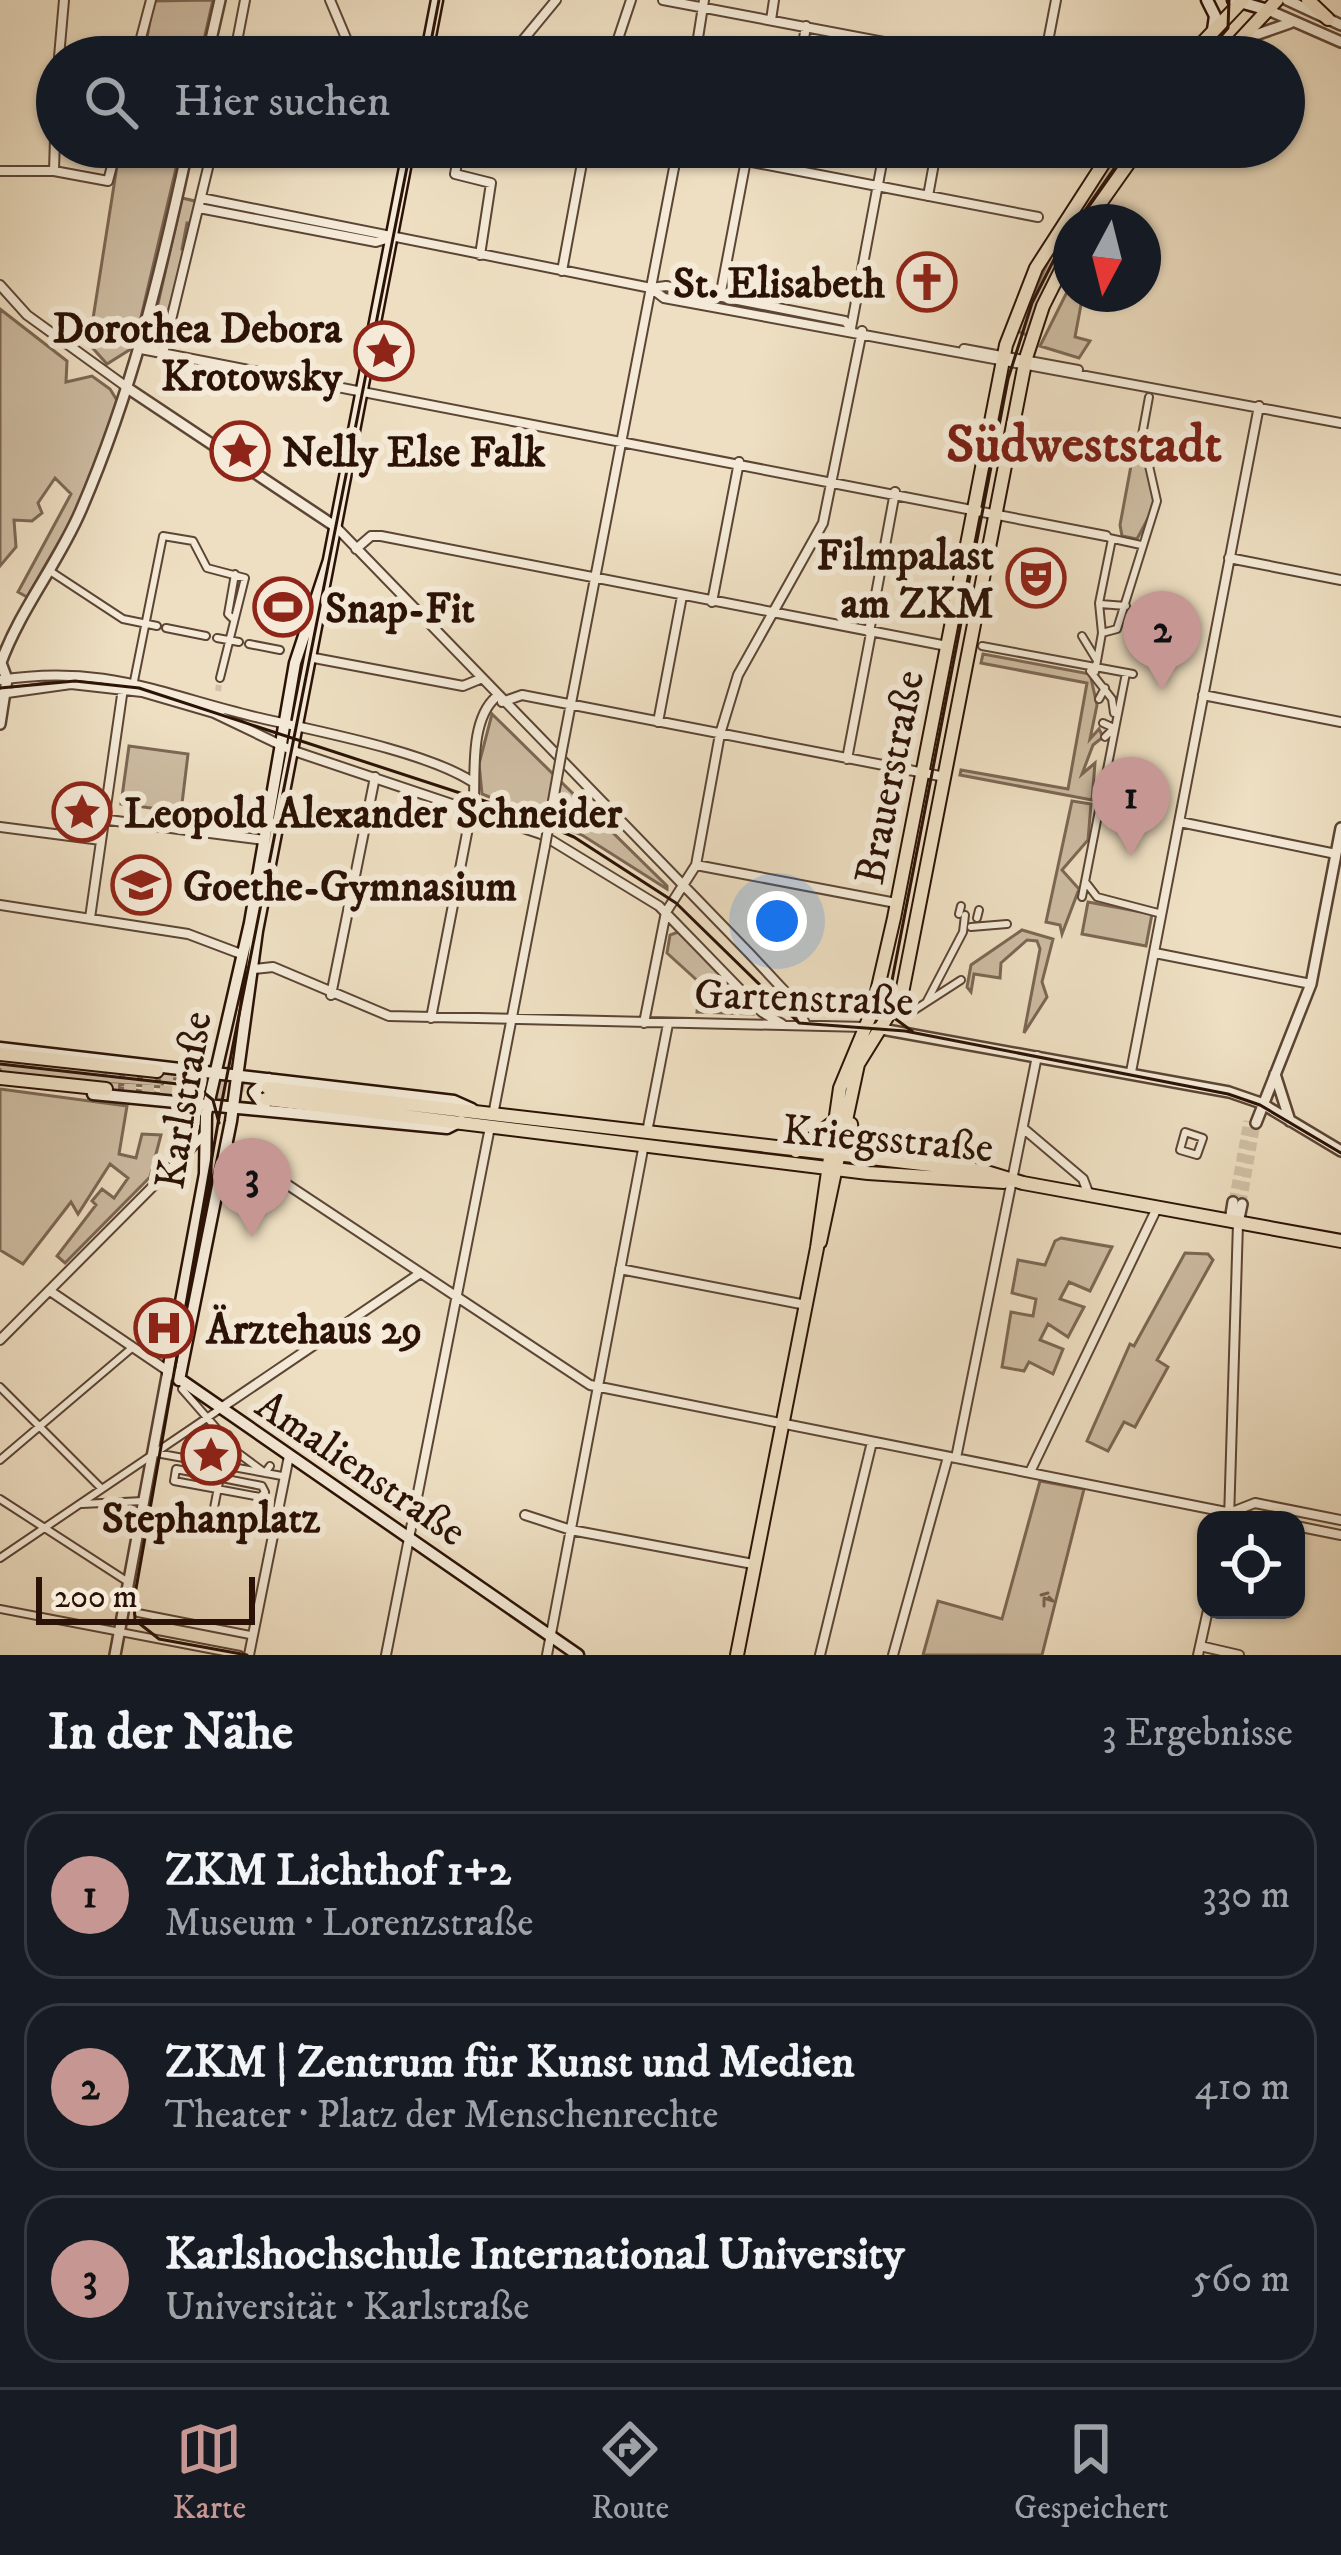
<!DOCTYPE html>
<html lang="de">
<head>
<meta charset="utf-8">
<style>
  body { margin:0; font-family:"IM FELL DW Pica",serif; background:#242831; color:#f1f3f6 }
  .controls { position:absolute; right:36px; bottom:36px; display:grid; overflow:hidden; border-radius:24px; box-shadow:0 3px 9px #0004 }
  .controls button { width:108px; height:108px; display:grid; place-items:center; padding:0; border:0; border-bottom:3px solid #363941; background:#171b24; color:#f1f3f6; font:60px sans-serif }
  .compass { position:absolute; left:1053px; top:204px; width:108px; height:108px; border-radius:50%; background:#171b24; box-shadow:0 3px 9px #0004; rotate:187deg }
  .scale { position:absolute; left:36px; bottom:30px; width:219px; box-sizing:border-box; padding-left:12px; border:6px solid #2b1206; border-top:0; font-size:33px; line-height:42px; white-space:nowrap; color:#2b1206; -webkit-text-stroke:9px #f4ead7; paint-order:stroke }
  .you { position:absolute; left:777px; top:921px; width:42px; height:42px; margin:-30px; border:9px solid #fff; border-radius:50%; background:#1a73e8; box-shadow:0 0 0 18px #1a73e833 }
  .badge { display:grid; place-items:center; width:78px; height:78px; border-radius:50%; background:#c59692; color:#111; font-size:39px; font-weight:700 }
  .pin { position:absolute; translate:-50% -99px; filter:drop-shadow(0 3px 6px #0008) }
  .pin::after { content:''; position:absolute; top:63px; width:42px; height:36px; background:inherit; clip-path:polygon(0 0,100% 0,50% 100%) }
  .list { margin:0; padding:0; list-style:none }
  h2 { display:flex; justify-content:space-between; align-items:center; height:156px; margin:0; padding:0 48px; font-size:51px }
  h2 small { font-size:39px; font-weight:400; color:#9ea1a6 }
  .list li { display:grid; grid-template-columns:78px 1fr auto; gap:36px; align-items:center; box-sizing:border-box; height:168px; margin:0 24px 24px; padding:0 24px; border:3px solid #363941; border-radius:36px }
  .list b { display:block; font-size:45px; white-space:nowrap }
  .list p { margin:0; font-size:39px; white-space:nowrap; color:#9ea1a6 }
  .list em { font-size:39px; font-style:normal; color:#9ea1a6 }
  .icon { flex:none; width:66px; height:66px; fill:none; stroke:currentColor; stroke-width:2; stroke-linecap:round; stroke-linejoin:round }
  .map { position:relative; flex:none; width:1341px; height:1655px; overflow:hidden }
  .search { position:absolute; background:#171b24; box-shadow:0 3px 9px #0004; left:36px; right:36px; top:36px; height:132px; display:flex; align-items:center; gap:30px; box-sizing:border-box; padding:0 42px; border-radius:66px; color:#9ea1a6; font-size:45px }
  .sheet { height:732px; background:#171b24 }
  nav { display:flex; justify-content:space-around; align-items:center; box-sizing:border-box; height:168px; border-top:3px solid #363941; background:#171b24; font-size:33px; color:#9ea1a6 }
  nav a { display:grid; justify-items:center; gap:6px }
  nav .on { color:#c59692 }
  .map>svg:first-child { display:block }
</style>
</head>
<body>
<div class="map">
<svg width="1341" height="1655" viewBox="0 0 1341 1655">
  <rect width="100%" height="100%" fill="#eedfc2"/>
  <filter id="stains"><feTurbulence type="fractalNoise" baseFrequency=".00167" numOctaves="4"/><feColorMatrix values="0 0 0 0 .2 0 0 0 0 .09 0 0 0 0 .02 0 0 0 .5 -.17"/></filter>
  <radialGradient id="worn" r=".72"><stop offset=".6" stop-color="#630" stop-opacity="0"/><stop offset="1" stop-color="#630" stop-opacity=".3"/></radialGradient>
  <path fill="#cdbca2" stroke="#7c6754" stroke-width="3" d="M213 0 200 57H144L153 1Z
    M120 147H181L134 347 107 364 89 344Z
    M1118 147H1135L1083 222H1071V242L1029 336 1017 331 1059 237Z
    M182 198 195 201 193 224 187 223 182 249 187 251 164 325 168 327 162 344 155 346 150 339Z
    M1071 284V294H1083L1075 337 1090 341 1079 358 1040 346Z
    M0 309 67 361 66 382 92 376 110 389 118 402 75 514 27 597 18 592 71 494 55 478 38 503 42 513 32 521 14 520 16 547 0 566Z
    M1133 455 1152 469 1154 507 1137 539 1122 536 1120 525Z
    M983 654 1090 674 1097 705 1090 739 1099 729 1103 737 1093 745 1082 774 1095 763 1092 800 960 775 961 770 1068 789 1087 683 981 663Z
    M492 714 667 886V889L582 835 482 794 479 764Z
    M129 746 188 754 181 812 121 804Z
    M1072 801 1091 804 1088 840 1062 870 1079 889 1062 934 1060 925 1046 922Z
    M1088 902 1152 914 1146 946 1082 934Z
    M1022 930 1053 939 1042 982 1047 997 1024 1033 1040 949 1037 941 1027 940 1001 963 1000 978 974 974 971 992 967 987 971 965Z
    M678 932 718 970 752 1014 697 1012 700 983 667 953 670 935Z
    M0 1056 197 1072 195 1079 185 1080 84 1069 163 1081 162 1087 84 1082 193 1099 112 1094 0 1075Z
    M0 1089 127 1106 119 1154 136 1158 142 1134 161 1135 150 1177 65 1263 57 1256 96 1205 92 1201 102 1189 114 1198 128 1178 110 1164 78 1214 71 1202 23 1264 0 1250Z
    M1061 1238 1112 1247 1090 1291 1069 1282 1060 1299 1084 1307 1068 1337 1048 1324 1040 1340 1063 1349 1053 1374 1029 1362 1024 1371 1002 1367 1011 1312 1033 1316 1036 1299 1012 1293 1018 1260 1045 1265 1055 1241Z
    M1185 1253 1208 1254 1213 1260 1157 1360 1168 1367 1135 1427 1124 1422 1108 1451 1087 1441 1130 1344 1134 1346Z
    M1040 1481 1084 1489 1042 1655H923L938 1601 1002 1619Z"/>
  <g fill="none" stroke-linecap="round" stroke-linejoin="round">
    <path stroke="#786350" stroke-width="3" d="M1041 1595 1048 1593
      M1044 1598 1053 1601 1049 1597
      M1044 1600V1606"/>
    <path stroke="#d1c0a6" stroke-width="6" stroke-dasharray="6 3" stroke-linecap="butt" d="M218 691 220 678"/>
    <path stroke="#d1c0a6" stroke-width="9" stroke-dasharray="9 4.5" stroke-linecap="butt" d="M1233 1202 1248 1121
      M1242 1204 1256 1123"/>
    <path stroke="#d1c0a6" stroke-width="12" stroke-dasharray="12 6" stroke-linecap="butt" d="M0 1062 267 1088
      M106 1089 227 1094"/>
    <defs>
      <path id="pedestrian" d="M1109 538 1141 545
        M50 571 123 619 157 626
        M1100 604 1126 606
        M232 618 228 614 235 574
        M166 628 206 636
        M1102 633 1099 603 1112 539
        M1082 636 1096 659
        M217 638 239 642
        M249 644 280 650
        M982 646 1133 674
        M1090 671 1112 699 1114 713
        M1095 672 1102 633 1117 629 1157 501 1142 435 1149 397
        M134 681 163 536 193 541 207 568 245 578 220 678
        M1099 699 1105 688
        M1103 723 1114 728 1105 737
        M1087 884 1097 897 1162 914
        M1082 897 1126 673
        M959 914 961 906
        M977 918 979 910
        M971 927 1007 924
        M927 1001 963 932 965 915
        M913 1011 961 980
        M1185 1132 1203 1138 1197 1155 1180 1150Z
        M0 1387 102 1489
        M182 1389 238 1453 265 1473 270 1466
        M156 1453 282 1476
        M0 1460 133 1347
        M222 1464 228 1435
        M176 1469 262 1486 265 1492 260 1497 174 1481Z
        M0 1499 125 1580
        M82 1504 143 1501
        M214 1508 220 1477
        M0 1558 220 1409
        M0 1609 240 1655
        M138 1613 250 1635"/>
      <path id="minor" d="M330 0 354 57
        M663 0 963 57
        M771 20 774 0
        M59 57 64 0
        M136 57 151 0
        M234 57 245 0
        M509 57 556 0
        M612 57 631 0
        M695 57 704 0
        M801 57 806 26
        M1045 57 1056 0
        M460 147 455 174 491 183 480 255
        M674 147 1038 217
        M780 167 783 147
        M0 171H54L108 181 117 147
        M54 171 57 73
        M928 196 937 147
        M201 198 651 288 666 286 845 321 851 328
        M199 208 376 242 390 238
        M562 271 585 147
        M0 285 27 315 128 388
        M651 288 664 298 1341 423
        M720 297 746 160
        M851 328 885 147
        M141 349 1106 536
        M964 349 1078 370
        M163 353 213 147
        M336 527 750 954 792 999 806 1025
        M356 549 371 536H381L947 646
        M1229 558 1341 580
        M712 602 739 462
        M869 632 895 492
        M314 658 463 686 480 679
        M0 680C104 663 165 696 260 718 316 731 424 751 471 781
        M0 694 71 684 142 692 214 713 291 750 541 834 659 906 762 1012 782 1024
        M1203 695 1341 722
        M502 702 522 695 945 777
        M658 722 682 596
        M562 750 678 147
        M847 759 871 633
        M1180 822 1336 854
        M0 827 101 840
        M78 836 85 817 265 840
        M696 865 720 734 738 675 823 523 862 331
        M0 905 188 934 241 954
        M90 918 123 688
        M1155 953 1311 984
        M254 969 273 967 389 1016 865 1027
        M331 995 375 777
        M431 1018 474 797C475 768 471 719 496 697
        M644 1023 666 912 696 865 896 903
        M1131 1072 1259 406
        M493 1115 545 846
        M1024 1129 1083 1179 1089 1195
        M647 1132 668 1024
        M226 1144 590 1385 1266 1520
        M620 1269 806 1305
        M50 1291 168 1371
        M0 1340 204 1135
        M221 1408 419 1274
        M956 1458 1037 1056
        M1030 1472 1157 1208
        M1232 1512 1255 1503 1341 1520
        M525 1515 571 1530 753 1564
        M1229 1520 1238 1223
        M1296 1526 1341 1535
        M1200 1646 1239 1655
        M249 1655 289 1456
        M386 1655 490 1127
        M547 1655 644 1144
        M820 1655 872 1442
        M893 1655 948 1457
        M1198 1655 1208 1610"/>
      <path id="tertiary" d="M1287 0 1341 25
        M1268 10 1341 42
        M1244 39 1290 23
        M207 57 220 0
        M129 389 336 527
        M0 665C20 609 58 564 81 510 132 392 161 272 188 147
        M0 724 7 679 1 663
        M876 1028 1229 1092 1261 1103 1341 1151
        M1275 1074 1290 1121
        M1256 1123 1311 984 1341 828
        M1230 1221 1233 1202
        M1238 1223 1242 1204
        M115 1655 168 1371"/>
      <path id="secondary" d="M1207 0 1215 16 1213 30
        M1233 0 1268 10
        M426 57 437 0
        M329 560 295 663 250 923 206 1114 205 1174 168 1371 578 1655
        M0 1048 454 1101 472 1109
        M93 1094 447 1128 461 1121
        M265 1107 254 1092 269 1079
        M179 1380 231 1121 257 931 409 147"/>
      <path id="primary" d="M1189 57 1243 0
        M1224 57 1277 0
        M1087 222 1140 147
        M0 1054 157 1071
        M0 1078 106 1089
        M268 1088 983 1171 1023 1183 1341 1241
        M266 1099 868 1173 1004 1182
        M851 1124 853 1142 872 1160
        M796 1151 831 1124
        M820 1242 858 1064 902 993 1026 358 1043 306 1071 250
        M737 1655 817 1248 840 1088 873 1009 894 918 1006 345 1036 268 1114 147"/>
      <path id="trunk" d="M1308 0 1328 19"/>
    </defs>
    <use href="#pedestrian" stroke="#5c4535" stroke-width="10"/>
    <use href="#minor" stroke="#5c4535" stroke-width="12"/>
    <use href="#tertiary" stroke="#5c4535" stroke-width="14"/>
    <use href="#secondary" stroke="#2b1206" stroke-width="15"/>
    <use href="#primary" stroke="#2b1206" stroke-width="16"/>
    <use href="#trunk" stroke="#2b1206" stroke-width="16"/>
    <use href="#pedestrian" stroke="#f4ead7" stroke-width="6"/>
    <use href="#minor" stroke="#f4ead7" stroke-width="8"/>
    <use href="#tertiary" stroke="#f4ead7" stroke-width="9"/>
    <use href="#secondary" stroke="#f4ead7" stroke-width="10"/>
    <use href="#primary" stroke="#eedfc2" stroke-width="12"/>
    <use href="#trunk" stroke="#eedfc2" stroke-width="12"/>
    <path stroke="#2b1206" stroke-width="3" d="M428 57 439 0
      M1203 57 1228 28 1229 0
      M1077 222 1129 147
      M0 688 75 681 139 688 506 808 574 837 676 903 799 1023 905 1031 1228 1094 1260 1105 1341 1153
      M913 1032 893 1017 890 991 1008 379 1032 303 1071 226
      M0 1064 196 1086 213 1100 219 1123
      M247 1655 159 1639 135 1620 134 1600 221 1106 411 147"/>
    <defs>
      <path id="minor-bridge" d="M545 846 562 750"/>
    </defs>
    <use href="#minor-bridge" stroke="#5c4535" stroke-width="12" stroke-linecap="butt"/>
    <use href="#minor-bridge" stroke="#f4ead7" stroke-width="8"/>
  </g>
  <defs>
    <symbol id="church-ring" viewBox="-11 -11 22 22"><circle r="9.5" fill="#f4ead7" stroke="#8f2418" stroke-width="1.5"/><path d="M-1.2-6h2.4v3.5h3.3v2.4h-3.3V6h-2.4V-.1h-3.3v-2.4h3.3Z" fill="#8f2418"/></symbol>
    <symbol id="sight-ring" viewBox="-11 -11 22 22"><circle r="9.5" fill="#f4ead7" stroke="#8f2418" stroke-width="1.5"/><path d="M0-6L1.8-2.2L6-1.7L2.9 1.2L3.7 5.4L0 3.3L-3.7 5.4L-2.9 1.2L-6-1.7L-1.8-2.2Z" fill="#8f2418"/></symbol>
    <symbol id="theatre-ring" viewBox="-11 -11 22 22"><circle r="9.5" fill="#f4ead7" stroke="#8f2418" stroke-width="1.5"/><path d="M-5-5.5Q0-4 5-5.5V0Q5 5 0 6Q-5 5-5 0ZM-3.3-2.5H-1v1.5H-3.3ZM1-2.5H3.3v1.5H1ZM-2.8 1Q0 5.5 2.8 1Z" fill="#8f2418"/></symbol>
    <symbol id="stadium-ring" viewBox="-11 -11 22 22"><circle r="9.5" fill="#f4ead7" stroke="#8f2418" stroke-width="1.5"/><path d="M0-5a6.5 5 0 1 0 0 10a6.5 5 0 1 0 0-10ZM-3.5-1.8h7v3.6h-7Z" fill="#8f2418"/></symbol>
    <symbol id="school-ring" viewBox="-11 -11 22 22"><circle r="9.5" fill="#f4ead7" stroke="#8f2418" stroke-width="1.5"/><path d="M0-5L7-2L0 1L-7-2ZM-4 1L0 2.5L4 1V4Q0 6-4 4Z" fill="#8f2418"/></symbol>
    <symbol id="hospital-ring" viewBox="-11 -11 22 22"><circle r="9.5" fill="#f4ead7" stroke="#8f2418" stroke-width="1.5"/><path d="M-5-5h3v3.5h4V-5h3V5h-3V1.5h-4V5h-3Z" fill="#8f2418"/></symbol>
  </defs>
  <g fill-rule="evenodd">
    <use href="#church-ring" x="894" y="249" width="66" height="66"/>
    <use href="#sight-ring" x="351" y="318" width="66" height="66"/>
    <use href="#sight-ring" x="207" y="418" width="66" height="66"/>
    <use href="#theatre-ring" x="1003" y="545" width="66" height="66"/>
    <use href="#stadium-ring" x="250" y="574" width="66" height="66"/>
    <use href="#sight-ring" x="49" y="779" width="66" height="66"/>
    <use href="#school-ring" x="108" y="852" width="66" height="66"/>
    <use href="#hospital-ring" x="131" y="1295" width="66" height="66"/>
    <use href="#sight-ring" x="178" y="1422" width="66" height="66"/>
  </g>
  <g text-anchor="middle" stroke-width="12" stroke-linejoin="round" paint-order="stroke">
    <g font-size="42" font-weight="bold" fill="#2b1206" stroke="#f4ead7" text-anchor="start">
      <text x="885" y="297" text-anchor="end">St. Elisabeth</text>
      <text x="342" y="342" text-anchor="end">Dorothea Debora<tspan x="342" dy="48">Krotowsky</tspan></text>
      <text x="282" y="466">Nelly Else Falk</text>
      <text x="994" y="569" text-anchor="end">Filmpalast<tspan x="994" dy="48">am ZKM</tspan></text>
      <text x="325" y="622">Snap-Fit</text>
      <text x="124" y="827">Leopold Alexander Schneider</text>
      <text x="183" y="900">Goethe-Gymnasium</text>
      <text x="206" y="1343">Ärztehaus 29</text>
      <text x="211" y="1532" text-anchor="middle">Stephanplatz</text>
    </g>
    <g font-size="42" fill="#2b1206" stroke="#f4ead7">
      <text transform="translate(888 777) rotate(-79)" y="15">Brauerstraße</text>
      <text transform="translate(804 996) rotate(2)" y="15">Gartenstraße</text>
      <text transform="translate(182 1100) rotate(-81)" y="15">Karlstraße</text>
      <text transform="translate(888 1137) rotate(5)" y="15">Kriegsstraße</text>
      <text transform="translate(362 1467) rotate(34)" y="15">Amalienstraße</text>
    </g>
    <g font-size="54" font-weight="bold" fill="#7a1f14" stroke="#f4ead7">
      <text x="1084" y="461">Südweststadt</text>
    </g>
  </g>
  <rect width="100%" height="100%" filter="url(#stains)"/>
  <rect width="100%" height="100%" fill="url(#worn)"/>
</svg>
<div class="controls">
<button><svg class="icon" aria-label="locate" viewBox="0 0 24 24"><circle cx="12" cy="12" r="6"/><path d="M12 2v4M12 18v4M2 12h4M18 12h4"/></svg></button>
</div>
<svg class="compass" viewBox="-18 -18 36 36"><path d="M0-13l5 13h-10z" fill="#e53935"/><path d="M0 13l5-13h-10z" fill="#9ea1a6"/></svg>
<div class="scale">200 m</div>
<div class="you"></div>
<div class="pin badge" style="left:1131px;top:856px">1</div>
<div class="pin badge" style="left:1162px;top:690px">2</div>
<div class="pin badge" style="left:252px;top:1237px">3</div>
<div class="search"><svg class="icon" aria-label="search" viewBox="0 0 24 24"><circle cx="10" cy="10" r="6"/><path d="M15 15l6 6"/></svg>Hier suchen</div>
</div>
<section class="sheet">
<h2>In der Nähe<small>3 Ergebnisse</small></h2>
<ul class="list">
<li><span class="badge">1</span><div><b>ZKM Lichthof 1+2</b><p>Museum · Lorenzstraße</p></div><em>330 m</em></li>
<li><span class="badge">2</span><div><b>ZKM | Zentrum für Kunst und Medien</b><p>Theater · Platz der Menschenrechte</p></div><em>410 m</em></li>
<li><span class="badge">3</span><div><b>Karlshochschule International University</b><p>Universität · Karlstraße</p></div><em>560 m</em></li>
</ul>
</section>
<nav>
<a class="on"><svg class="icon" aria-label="map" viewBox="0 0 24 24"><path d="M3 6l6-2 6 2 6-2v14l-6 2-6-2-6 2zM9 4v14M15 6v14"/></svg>Karte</a>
<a><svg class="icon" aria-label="directions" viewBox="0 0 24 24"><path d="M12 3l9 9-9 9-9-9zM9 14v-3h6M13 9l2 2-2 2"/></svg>Route</a>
<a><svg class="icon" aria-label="saved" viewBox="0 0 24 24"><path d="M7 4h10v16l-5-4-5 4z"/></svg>Gespeichert</a>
</nav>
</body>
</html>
